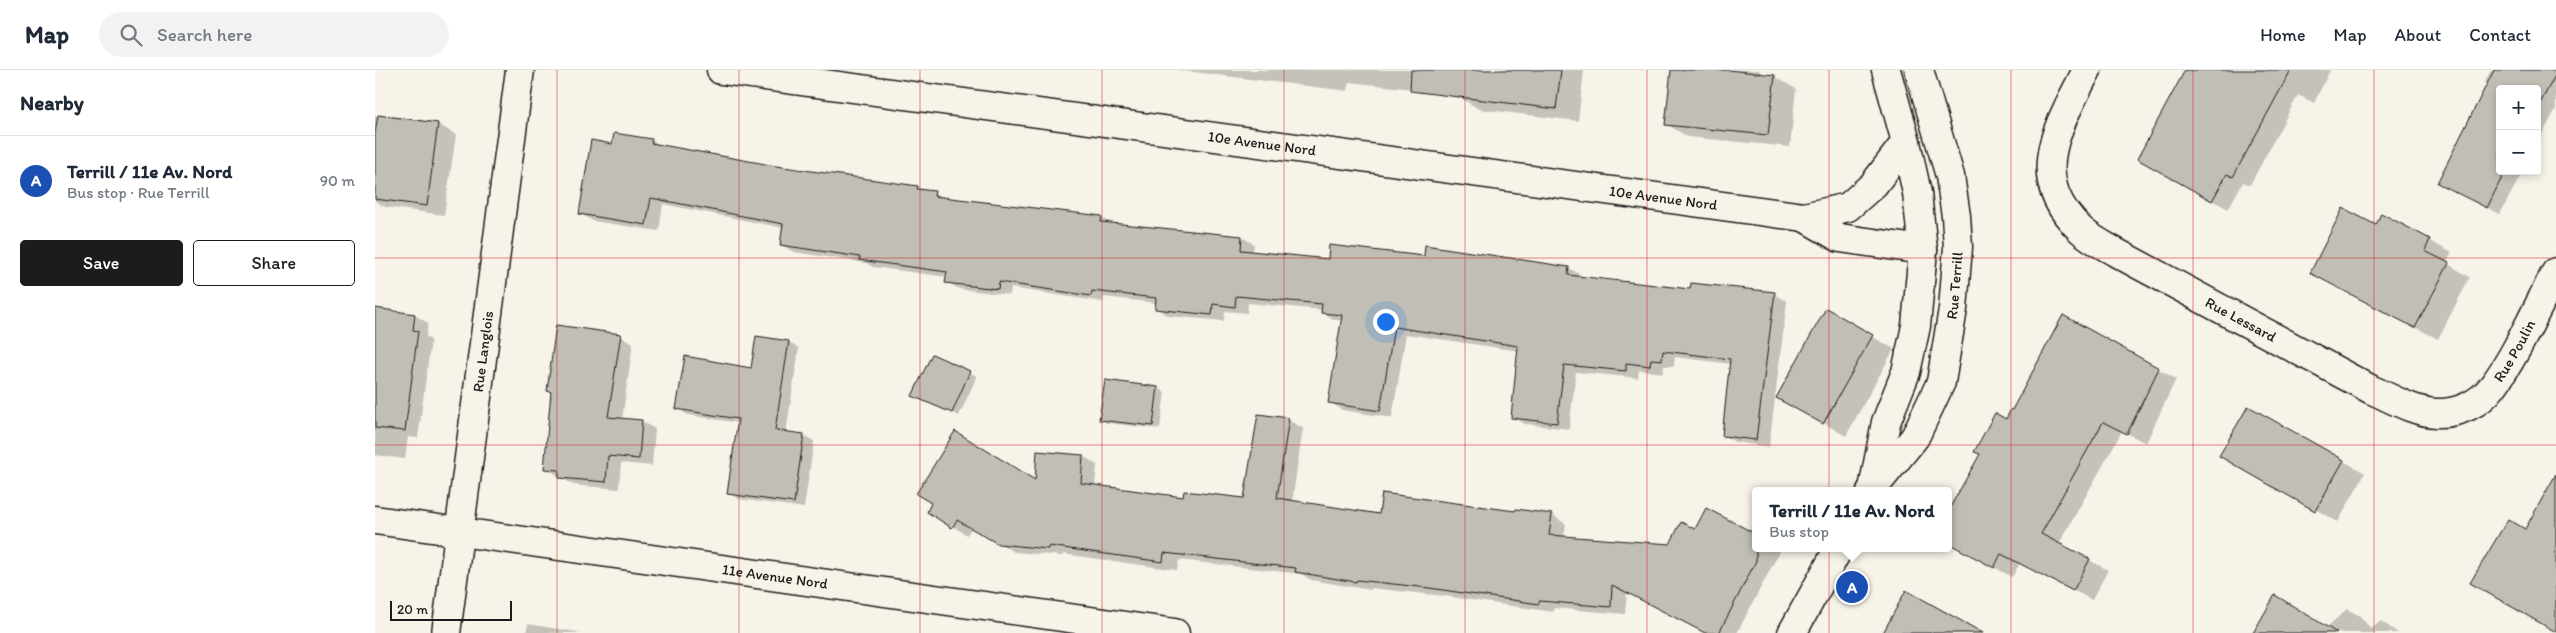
<!DOCTYPE html>
<html lang="en">
<head>
<meta charset="utf-8">
<style>
  body { margin:0; font-family:Itim,sans-serif; background:#f2f2f3; color:#1f2937 }
  .controls { position:absolute; right:15px; top:15px; display:grid; overflow:hidden; border-radius:5px; box-shadow:0 2px 8px #0003 }
  .controls button { width:45px; height:45px; display:grid; place-items:center; padding:0; border:0; border-bottom:1px solid #e0e1e3; background:#fff; color:#1f2937; font:25px sans-serif }
  .scale { position:absolute; left:15px; bottom:12px; width:122px; box-sizing:border-box; padding-left:5px; border:2px solid #1c1c1c; border-top:0; font-size:14px; line-height:18px; white-space:nowrap; color:#1c1c1c; -webkit-text-stroke:4px #f7f3e8; paint-order:stroke }
  .you { position:absolute; left:1010px; top:251px; width:18px; height:18px; margin:-12px; border:4px solid #fff; border-radius:50%; background:#1a73e8; box-shadow:0 0 0 8px #1a73e833 }
  .badge { display:grid; place-items:center; width:32px; height:32px; border-radius:50%; background:#1c1c1c; color:#fff; font-size:16px; font-weight:700 }
  .pin { position:absolute; translate:-50% -50%; border:2px solid #fff; box-shadow:0 1px 5px #0006 }
  .popup { position:absolute; left:1377px; top:417px; width:200px; height:65px; box-sizing:border-box; display:grid; place-content:center; border-radius:5px; background:#fff; filter:drop-shadow(0 1px 4px #0005); font-size:16px; white-space:nowrap; color:#747a83 }
  .popup b { font-size:19px; color:#1f2937 }
  .popup::after { content:''; position:absolute; left:50%; top:100%; margin-left:-10px; border:10px solid transparent; border-top-color:#fff }
  .list { margin:0; padding:0; list-style:none }
  h2 { display:flex; justify-content:space-between; align-items:center; height:65px; margin:0; padding:0 20px; font-size:21px }
  h2 small { font-size:16px; font-weight:400; color:#747a83 }
  .list li { display:grid; grid-template-columns:32px 1fr auto; gap:15px; align-items:center; box-sizing:border-box; height:90px; padding:0 20px; border-top:1px solid #e0e1e3 }
  .list b { display:block; font-size:19px; white-space:nowrap }
  .list p { margin:0; font-size:16px; white-space:nowrap; color:#747a83 }
  .list em { font-size:16px; font-style:normal; color:#747a83 }
  .actions { display:flex; gap:10px; padding:15px 20px }
  .actions a { flex:1; padding:11px 0; border:1px solid #1c1c1c; border-radius:5px; text-align:center; font-size:18px; color:#1c1c1c }
  .actions .main { background:#1c1c1c; color:#fff }
  .icon { flex:none; width:28px; height:28px; fill:none; stroke:currentColor; stroke-width:2; stroke-linecap:round; stroke-linejoin:round }
  .map { position:relative; flex:none; width:2181px; height:563px; overflow:hidden }
  header { display:flex; align-items:center; gap:30px; box-sizing:border-box; height:70px; padding:0 25px; background:#fff; border-bottom:1px solid #e0e1e3 }
  header strong { font-size:24px }
  nav { display:flex; gap:28px; margin-inline-start:auto; font-size:18px }
  .search { width:350px; height:45px; background:#f2f2f3; display:flex; align-items:center; gap:12px; box-sizing:border-box; padding:0 18px; border-radius:28px; color:#747a83; font-size:19px }
  main { display:flex }
  aside { flex:1; background:#fff }
  .map>svg:first-child { display:block }
</style>
</head>
<body>
<header>
<strong>Map</strong>
<div class="search"><svg class="icon" aria-label="search" viewBox="0 0 24 24"><circle cx="10" cy="10" r="6"/><path d="M15 15l6 6"/></svg>Search here</div>
<nav><a>Home</a><a>Map</a><a>About</a><a>Contact</a></nav>
</header>
<main>
<aside>
<h2>Nearby<small></small></h2>
<ul class="list">
<li><span class="badge" style="background:#1a4fb4">A</span><div><b>Terrill / 11e Av. Nord</b><p>Bus stop · Rue Terrill</p></div><em>90 m</em></li>
</ul>
<div class="actions"><a class="main">Save</a><a>Share</a></div>
</aside>
<div class="map">
<svg width="2181" height="563" viewBox="0 0 2181 563">
  <rect width="100%" height="100%" fill="#f7f3e8"/>
  <filter id="ink" filterUnits="userSpaceOnUse"><feTurbulence type="fractalNoise" baseFrequency=".02" numOctaves="2"/><feDisplacementMap in="SourceGraphic" scale="10" xChannelSelector="R" yChannelSelector="G"/><feConvolveMatrix kernelMatrix="1 2 1 2 8 2 1 2 1" color-interpolation-filters="sRGB"/></filter>
  <g filter="url(#ink)">
    <path fill="#0003" d="M802 0H1209L1203 51 1104 39 1082 26 1083 24 974 12 973 21Z
      M1297 0H1384L1387 5 1399 6 1421 19 1415 77 1313 67 1291 54Z
      M1811 0H1955L1939 33 1923 25 1875 115 1868 112 1853 139 1779 98Z
      M2116 0H2181V39L2162 74V19H2125V101H2148L2125 144 2076 120 2113 15 2109 13Z
      M0 46 63 54 81 65 69 145 10 137 0 131Z
      M276 70 285 75 401 97 542 117 569 128 727 148 739 154 867 167 879 174 878 183 954 190 1050 187 1051 176 1194 198 1206 205V208L1317 220 1399 224 1412 231 1394 377 1360 372 1348 365 1356 294 1300 287 1299 296H1289L1288 303 1264 300 1263 308 1201 302 1194 359 1150 354 1138 347 1144 281 1031 264 1017 348 967 340 955 332 967 250H960L948 243V240L873 233 872 243 850 241 849 251 794 246 781 238 782 233 729 227 728 232 636 218 635 225 584 219 572 212V207L498 197 491 193 419 182 406 175 409 158 288 134 284 161 218 151 205 144 238 75Z
      M2007 145 2077 183 2071 193 2095 207 2063 269 1959 215 2001 157Z
      M0 239 40 245 53 253 51 267 56 270 43 368 33 367 30 389 0 385Z
      M1451 240 1519 279 1471 366 1403 327Z
      M245 266 258 273 247 350 266 351 280 359 277 396 246 393 244 419 198 415 171 398 177 323 173 320Z
      M414 272 424 278 411 363 428 365 439 371 429 438 364 429 354 423 364 353 313 345 303 339 377 299Z
      M557 286 602 306 584 346 546 329Z
      M1783 299 1801 309 1771 373 1747 361 1684 474 1733 500 1717 530 1645 493 1637 507 1573 472 1631 350Z
      M731 311 783 318 790 322 785 359 732 353 725 349Z
      M1873 337 1990 403 1963 452 1845 386Z
      M913 350 928 358 917 432 1005 446 1141 443 1177 445 1191 454 1189 467 1296 475 1320 461 1381 478 1406 479 1362 563H1331L1252 522 1250 544 1179 538 1178 542 1069 526 996 518V520L936 510 926 504 804 490 802 500 688 484V486L639 482 597 457 592 465 553 441 661 412 708 386 722 395 720 416 809 428 870 429Z
      M1972 539 1985 546 1996 559 2006 551 2023 563H1893L1951 558Z
      M153 554 208 563H151Z"/>
    <path fill="#c0beb5" stroke="#1c1c1c" d="M1036 0H1186L1181 39 1035 21Z
      M1296 0H1353L1400 5 1393 65 1290 55Z
      M1810 0H1916L1858 107 1852 104 1837 131 1762 89Z
      M2119 0H2181V4L2162 39V19H2125V101H2130L2112 138 2062 113Z
      M3 45 63 53 52 136 0 129V63Z
      M239 63 277 69 276 73 401 96 543 116 542 119 560 121 559 126 727 146 726 152 867 166 866 180 953 189 954 175 1049 186 1050 175 1194 197 1193 205 1315 219 1316 213 1400 222 1381 370 1347 366 1355 289 1288 281 1287 290 1276 289 1275 296 1251 293V301L1189 295 1182 353 1136 348 1143 276 1019 257 1005 341 953 333 967 245 946 243 947 234 861 226 860 237 838 234 837 245 780 239 781 228 717 221 716 226 624 212 623 219 570 213 572 202 484 190 485 187 405 175 408 154 276 128 271 155 204 144 216 70 237 74Z
      M1968 138 2001 155 2006 143 2055 169 2050 181 2074 193 2040 258 1935 203Z
      M0 238 40 244 38 260 43 261 30 361 0 358Z
      M1451 238 1498 265 1448 354 1401 328Z
      M1688 245 1784 298 1752 364 1728 352 1666 464 1715 489 1698 521 1626 484 1619 498 1573 473V441L1605 384 1599 382 1620 343 1631 349 1636 339 1637 340Z
      M181 255 246 264 233 347 267 350 264 389 233 386 231 412 184 408V400L169 399 176 322 172 321Z
      M381 266 414 271 400 360 429 364 419 433 352 424 363 349 301 339 310 286 376 298Z
      M557 284 595 301 577 343 537 326Z
      M730 310 783 317 778 356 724 350Z
      M1873 336 1969 390 1940 441 1844 386Z
      M883 344 914 348 902 428 1004 444 1007 423 1140 441 1141 439 1177 444 1174 465 1295 474 1306 452 1320 459 1331 438 1381 464V491L1344 563H1330L1237 515 1236 537 1164 531V534L1054 518 982 510 981 512 920 502 921 498 789 483 788 492 674 476 673 479 623 474 582 450 577 458 552 442 556 433 541 424 580 361 660 410 662 381 708 385 706 413 808 427 809 421 869 428Z
      M2181 404V562L2095 513 2133 449 2150 459Z
      M1531 520 1608 563H1508Z
      M1900 525 1962 563H1878Z"/>
    <g fill="none" stroke-linecap="round" stroke-linejoin="round">
      <defs>
        <g id="street">
          <path id="s1" d="M346 0 1429 147 1473 137 1499 114 1531 72"/>
          <path id="s2" d="M1712 0C1683 57 1650 107 1706 160 1716 169 1730 176 1742 183L1997 320C2016 328 2039 342 2061 343 2082 344 2105 334 2118 316 2141 286 2162 237 2181 202"/>
          <path d="M1429 147 1465 168 1548 180"/>
          <path id="s3" d="M0 450 800 563"/>
          <path id="s4" d="M71 563 145 0"/>
        </g>
        <g id="secondary">
          <path d="M1499 414 1511 352 1531 302 1541 256 1548 180 1542 123 1531 72 1511 0"/>
          <path id="s5" d="M1496 421 1540 367 1566 312 1578 239 1583 177 1581 146 1575 106 1544 0"/>
          <path d="M1417 563 1464 478"/>
        </g>
      </defs>
      <use href="#street" stroke="#1c1c1c" stroke-width="31"/>
      <use href="#secondary" stroke="#1c1c1c" stroke-width="31"/>
      <use href="#street" stroke="#f7f3e8" stroke-width="28"/>
      <use href="#secondary" stroke="#f7f3e8" stroke-width="28"/>
    </g>
  </g>
  <path fill="none" stroke="#d62828" stroke-width="1" stroke-opacity="0.55" d="M182 0V563M364 0V563M545 0V563M727 0V563M909 0V563M1090 0V563M1272 0V563M1454 0V563M1636 0V563M1818 0V563M1999 0V563M0 188H2181M0 375H2181"/>
  <g text-anchor="middle" stroke-width="4.5" stroke-linejoin="round" paint-order="stroke">
    <g font-size="15" fill="#1c1c1c" stroke="#f7f3e8">
      <text dy="5" stroke="none"><textPath href="#s1" startOffset="546">10e Avenue Nord</textPath></text>
      <text dy="5" stroke="none"><textPath href="#s1" startOffset="951">10e Avenue Nord</textPath></text>
      <text dy="5" stroke="none"><textPath href="#s5" startOffset="228">Rue Terrill</textPath></text>
      <text dy="5" stroke="none"><textPath href="#s2" startOffset="360">Rue Lessard</textPath></text>
      <text dy="5" stroke="none"><textPath href="#s2" startOffset="684">Rue Poulin</textPath></text>
      <text dy="5" stroke="none"><textPath href="#s4" startOffset="284">Rue Langlois</textPath></text>
      <text dy="5" stroke="none"><textPath href="#s3" startOffset="404">11e Avenue Nord</textPath></text>
    </g>
  </g>
</svg>
<div class="controls">
<button>+</button>
<button>−</button>
</div>
<div class="scale">20 m</div>
<div class="you"></div>
<div class="pin badge" style="left:1477px;top:517px;background:#1a4fb4">A</div>
<div class="popup"><b>Terrill / 11e Av. Nord</b>Bus stop</div>
</div>
</main>
</body>
</html>
